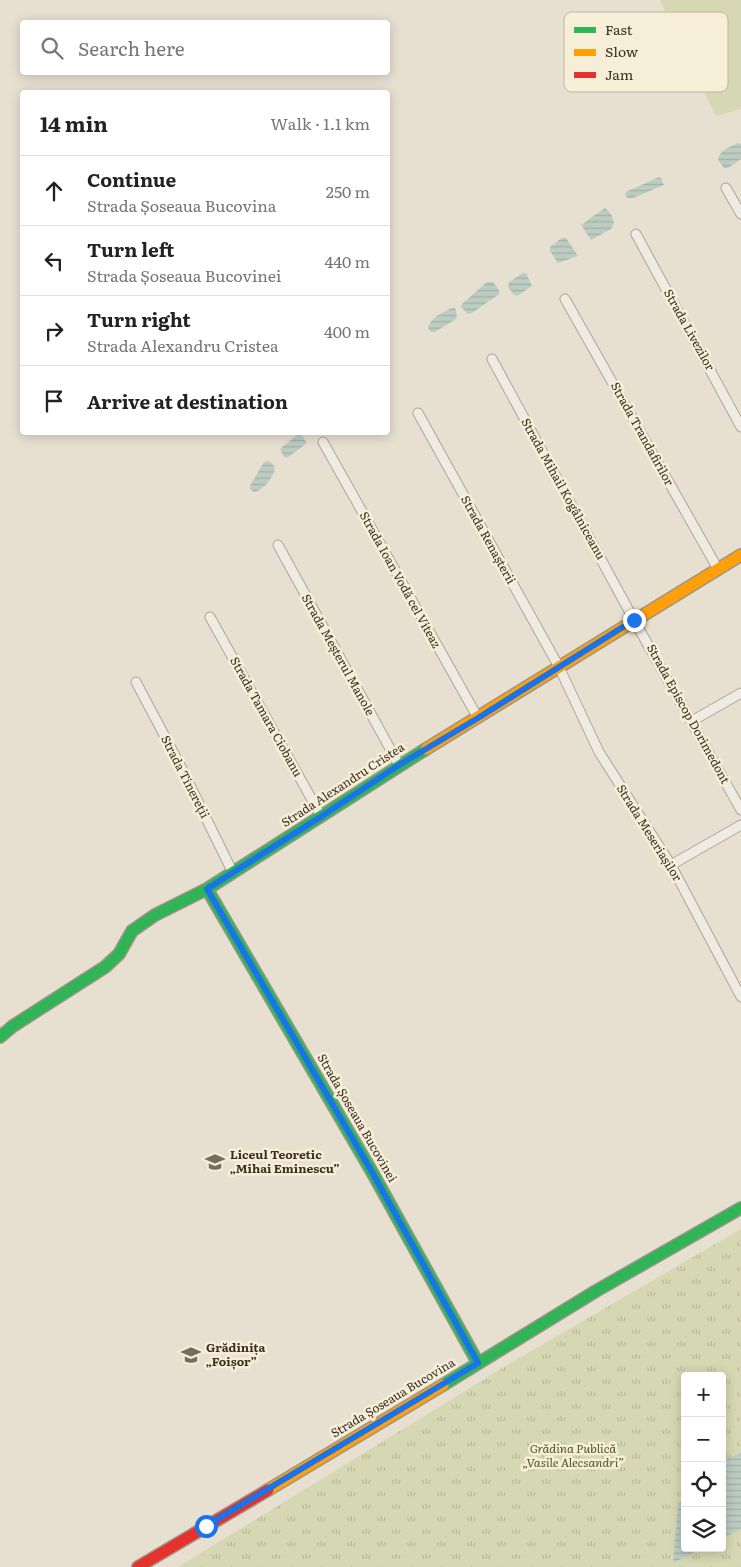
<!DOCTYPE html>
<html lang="en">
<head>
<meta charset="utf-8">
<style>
  body { margin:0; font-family:Literata,serif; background:#f2f2f2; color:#222 }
  .controls { position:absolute; right:15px; bottom:15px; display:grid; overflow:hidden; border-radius:5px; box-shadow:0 2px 12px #0003 }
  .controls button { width:45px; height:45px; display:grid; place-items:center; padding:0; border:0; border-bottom:1px solid #e0e0e0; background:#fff; color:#222; font:25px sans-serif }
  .stop { position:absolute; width:15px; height:15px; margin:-11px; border:4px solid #1a73e8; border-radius:50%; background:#fff }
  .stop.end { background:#1a73e8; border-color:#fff; box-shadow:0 1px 5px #0008 }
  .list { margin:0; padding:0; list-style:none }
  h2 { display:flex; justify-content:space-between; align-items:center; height:65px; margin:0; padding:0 20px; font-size:21px }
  h2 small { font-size:16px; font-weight:400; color:#767676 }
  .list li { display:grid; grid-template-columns:32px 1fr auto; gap:15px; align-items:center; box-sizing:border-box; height:70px; padding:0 20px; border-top:1px solid #e0e0e0 }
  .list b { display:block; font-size:19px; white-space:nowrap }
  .list p { margin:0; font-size:16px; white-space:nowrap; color:#767676 }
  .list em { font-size:16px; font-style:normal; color:#767676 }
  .icon { flex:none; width:28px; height:28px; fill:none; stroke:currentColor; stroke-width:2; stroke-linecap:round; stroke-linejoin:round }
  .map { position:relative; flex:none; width:741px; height:1567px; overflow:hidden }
  .search { position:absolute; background:#fff; box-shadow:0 2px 12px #0003; left:20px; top:20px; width:370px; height:55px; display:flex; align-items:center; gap:12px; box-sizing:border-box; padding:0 18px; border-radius:5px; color:#767676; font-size:19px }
  .panel { position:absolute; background:#fff; box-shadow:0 2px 12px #0003; left:20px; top:90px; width:370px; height:345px; border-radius:5px }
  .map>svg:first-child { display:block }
</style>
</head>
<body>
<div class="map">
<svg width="741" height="1567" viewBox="0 0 741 1567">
  <defs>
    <pattern id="park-tufts" width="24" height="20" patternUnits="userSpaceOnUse" patternTransform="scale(1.25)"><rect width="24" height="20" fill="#d6d7b3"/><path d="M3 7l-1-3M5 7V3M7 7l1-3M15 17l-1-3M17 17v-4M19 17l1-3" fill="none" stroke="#b9b99a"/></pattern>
    <pattern id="water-rules" width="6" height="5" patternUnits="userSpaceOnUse" patternTransform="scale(1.25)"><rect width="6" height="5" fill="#bcccc2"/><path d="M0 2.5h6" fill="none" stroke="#a2b0a6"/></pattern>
  </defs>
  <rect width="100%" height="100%" fill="#e7e0d1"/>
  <path fill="url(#park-tufts)" fill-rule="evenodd" d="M741 1229V1567H178L509 1364ZM685 1376H722V1548H685Z"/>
  <path fill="#d6d7b3" d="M660 0H741V109L716 116Z"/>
  <path fill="url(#water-rules)" d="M738 143 741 144V159L728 168H724L718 160C719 150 730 147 738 143Z
    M659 177 661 178 664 185 633 198H628L625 195 626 192Z
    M605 208 611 214 614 223 611 229 591 240 581 225Z
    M562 238H566L578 256 558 263 550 251V247Z
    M523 273H526L532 286 517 296 513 294 508 287 509 282Z
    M487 282H493L499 290V294L472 313 468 314 461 307 462 304Z
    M452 308H455L457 315 456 319 435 332H431L428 328C431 317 442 313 452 308Z
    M301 434 307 443 287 458 284 457 280 449 297 435Z
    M269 461 275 467C275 476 263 491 254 492L250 489V486L264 462Z
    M741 1453V1529L722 1538V1461Z
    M685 1496V1548H702L673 1563 678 1505Z"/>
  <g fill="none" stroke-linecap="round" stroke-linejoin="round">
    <defs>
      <path id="street" d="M726 188 741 214
        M636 234 741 427
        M565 299 718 569
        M492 359 634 620 741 810
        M418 413 559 667 599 752 671 865 741 997
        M323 442 478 718
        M278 545 399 765
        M210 617 321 816
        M136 682 179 763 233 873
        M692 721 741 693
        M671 865 741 825"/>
      <path id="fast" d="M207 889 372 1172 478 1363
        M0 1037 13 1026 105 967 119 954 132 931 155 915 207 889 426 749
        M443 1385 596 1291 741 1208"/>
      <path id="slow" d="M426 749 741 555
        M268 1490 443 1385"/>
      <path id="jam" d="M138 1567 268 1490"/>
    </defs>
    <use href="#street" stroke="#ada599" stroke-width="11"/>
    <use href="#fast" stroke="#9c958a" stroke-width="14"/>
    <use href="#slow" stroke="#9c958a" stroke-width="14"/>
    <use href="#jam" stroke="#9c958a" stroke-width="14"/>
    <use href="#street" stroke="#efebe3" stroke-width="9"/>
    <use href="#fast" stroke="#30b455" stroke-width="11"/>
    <use href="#slow" stroke="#ff9f0a" stroke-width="11"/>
    <use href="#jam" stroke="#e5322d" stroke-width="11"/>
  </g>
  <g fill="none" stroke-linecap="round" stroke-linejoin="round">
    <path stroke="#1a73e8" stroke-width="6" d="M206 1526 478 1363 372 1172 207 889 322 816 399 765 478 718 634 620"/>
  </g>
  <defs>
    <symbol id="school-bare" viewBox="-9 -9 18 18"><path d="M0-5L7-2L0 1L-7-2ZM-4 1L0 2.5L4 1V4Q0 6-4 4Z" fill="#786c5e" stroke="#f7eed8" stroke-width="2.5" paint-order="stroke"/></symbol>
  </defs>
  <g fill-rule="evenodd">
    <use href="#school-bare" x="201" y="1148" width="28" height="28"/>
    <use href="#school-bare" x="177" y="1341" width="28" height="28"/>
  </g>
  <g text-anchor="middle" stroke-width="5" stroke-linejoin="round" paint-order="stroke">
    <g font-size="12" fill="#3d2e20" stroke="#f7eed8">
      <text transform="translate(689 330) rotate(61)" y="4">Strada Livezilor</text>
      <text transform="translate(642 434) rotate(61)" y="4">Strada Trandafirilor</text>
      <text transform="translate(563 489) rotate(61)" y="4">Strada Mihail Kogâlniceanu</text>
      <text transform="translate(488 540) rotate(61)" y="4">Strada Renașterii</text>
      <text transform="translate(400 580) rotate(61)" y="4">Strada Ioan Vodă cel Viteaz</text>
      <text transform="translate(338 655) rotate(61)" y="4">Strada Meșterul Manole</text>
      <text transform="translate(688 714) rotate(61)" y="4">Strada Episcop Dorimedont</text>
      <text transform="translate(266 717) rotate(61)" y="4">Strada Tamara Ciobanu</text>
      <text transform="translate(185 777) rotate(63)" y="4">Strada Tinereții</text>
      <text transform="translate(343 785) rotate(-33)" y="4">Strada Alexandru Cristea</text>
      <text transform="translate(649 833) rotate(58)" y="4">Strada Meseriașilor</text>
      <text transform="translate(357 1118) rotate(60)" y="4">Strada Șoseaua Bucovinei</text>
      <text transform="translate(393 1398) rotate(-31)" y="4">Strada Șoseaua Bucovina</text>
    </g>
    <g font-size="12" font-weight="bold" fill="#3d2e20" stroke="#f7eed8" text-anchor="start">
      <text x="230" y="1159">Liceul Teoretic<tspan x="230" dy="14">„Mihai Eminescu”</tspan></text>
      <text x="206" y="1352">Grădinița<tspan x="206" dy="14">„Foișor”</tspan></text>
    </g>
    <g font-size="12" font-style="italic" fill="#4d5a26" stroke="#f7eed8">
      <text x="573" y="1453">Grădina Publică<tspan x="573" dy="14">„Vasile Alecsandri”</tspan></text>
    </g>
  </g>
  <rect x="564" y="12" width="164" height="80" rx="8" fill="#f7eed8" stroke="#bfb4a1" stroke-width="1"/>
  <rect x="574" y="27" width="22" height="6" fill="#30b455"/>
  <rect x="574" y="49" width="22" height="7" fill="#ff9f0a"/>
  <rect x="574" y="72" width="22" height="6" fill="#e5322d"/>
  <g font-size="14" fill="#3d2e20">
    <text x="605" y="35">Fast</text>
    <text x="605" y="57">Slow</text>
    <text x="605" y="80">Jam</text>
  </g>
</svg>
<div class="controls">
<button>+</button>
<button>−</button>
<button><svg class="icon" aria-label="locate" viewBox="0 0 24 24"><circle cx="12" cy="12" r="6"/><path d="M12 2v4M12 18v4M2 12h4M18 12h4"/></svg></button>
<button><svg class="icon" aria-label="layers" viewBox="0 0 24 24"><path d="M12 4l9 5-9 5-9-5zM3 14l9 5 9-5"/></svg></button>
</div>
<div class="stop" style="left:206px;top:1526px"></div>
<div class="stop end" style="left:634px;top:620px"></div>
<div class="search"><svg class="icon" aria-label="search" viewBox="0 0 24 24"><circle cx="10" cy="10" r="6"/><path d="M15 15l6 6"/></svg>Search here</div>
<section class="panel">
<h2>14 min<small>Walk · 1.1 km</small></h2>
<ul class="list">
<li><svg class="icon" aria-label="ahead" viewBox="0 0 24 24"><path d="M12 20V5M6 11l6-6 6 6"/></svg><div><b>Continue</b><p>Strada Șoseaua Bucovina</p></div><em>250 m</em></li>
<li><svg class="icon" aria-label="left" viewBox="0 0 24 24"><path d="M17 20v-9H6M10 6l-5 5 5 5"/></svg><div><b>Turn left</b><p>Strada Șoseaua Bucovinei</p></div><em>440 m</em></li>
<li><svg class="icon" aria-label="right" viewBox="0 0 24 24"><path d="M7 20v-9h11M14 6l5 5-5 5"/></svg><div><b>Turn right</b><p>Strada Alexandru Cristea</p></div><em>400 m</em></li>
<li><svg class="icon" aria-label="arrive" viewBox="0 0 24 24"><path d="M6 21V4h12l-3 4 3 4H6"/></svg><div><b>Arrive at destination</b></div></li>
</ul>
</section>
</div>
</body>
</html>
